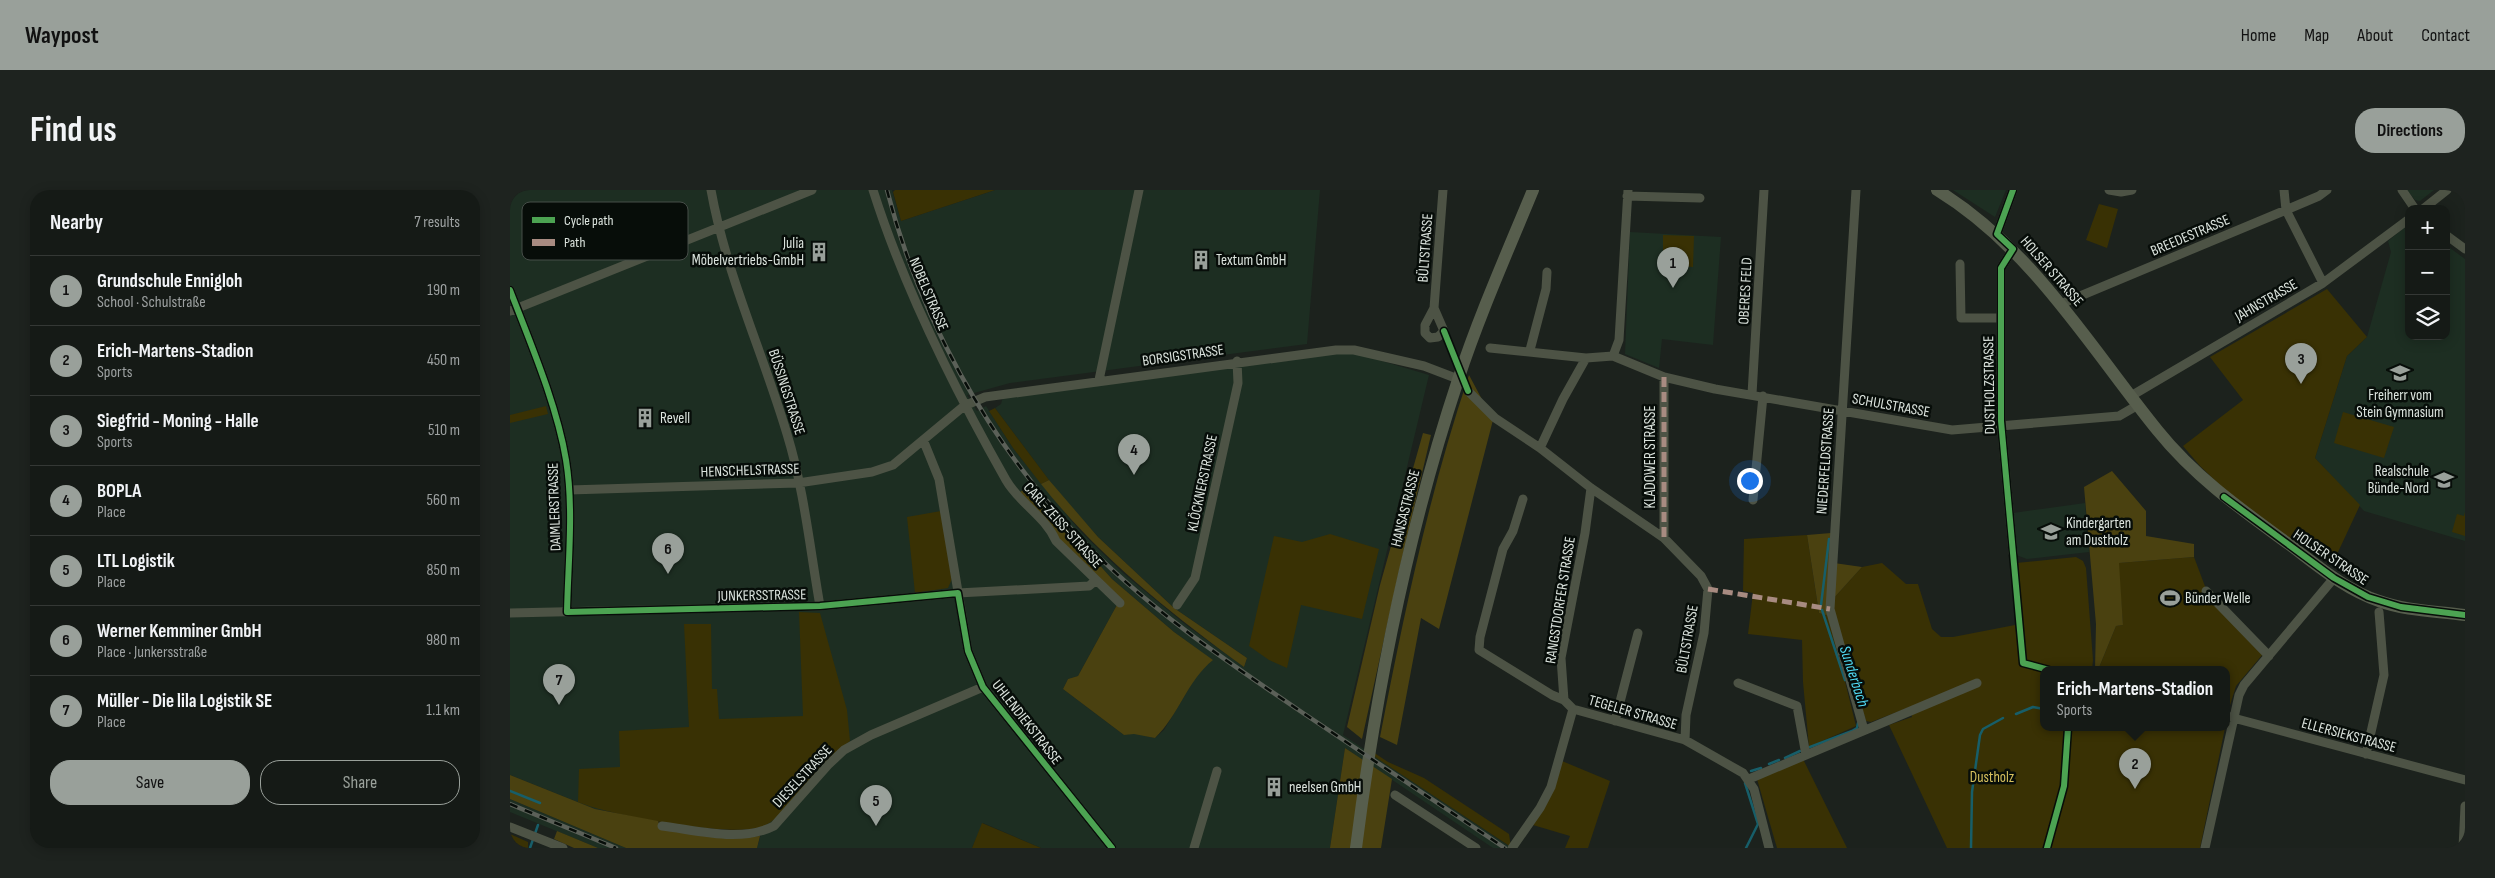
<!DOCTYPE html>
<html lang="en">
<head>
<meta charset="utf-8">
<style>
  body { margin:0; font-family:"Sofia Sans Condensed",sans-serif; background:#1e231f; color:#f1f3f6 }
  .controls { position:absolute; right:15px; top:15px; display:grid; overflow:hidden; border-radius:10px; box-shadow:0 2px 12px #0003 }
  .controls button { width:45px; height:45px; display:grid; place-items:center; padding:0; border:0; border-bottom:1px solid #343835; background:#151a16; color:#f1f3f6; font:25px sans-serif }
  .you { position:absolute; left:1239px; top:290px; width:18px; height:18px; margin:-12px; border:4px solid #fff; border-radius:50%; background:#1a73e8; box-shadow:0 0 0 8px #1a73e833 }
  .badge { display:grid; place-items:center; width:32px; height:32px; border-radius:50%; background:#99a09a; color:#111; font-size:16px; font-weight:700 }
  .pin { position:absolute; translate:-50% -41px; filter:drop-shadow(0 1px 2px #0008) }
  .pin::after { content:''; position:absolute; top:26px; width:18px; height:15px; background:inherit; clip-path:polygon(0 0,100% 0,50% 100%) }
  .popup { position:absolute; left:1530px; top:476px; width:190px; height:65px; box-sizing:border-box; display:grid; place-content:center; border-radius:10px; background:#151a16; filter:drop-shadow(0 1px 4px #0005); font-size:16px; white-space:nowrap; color:#9da1a1 }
  .popup b { font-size:19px; color:#f1f3f6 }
  .popup::after { content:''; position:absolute; left:50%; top:100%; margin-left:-10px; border:10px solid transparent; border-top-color:#151a16 }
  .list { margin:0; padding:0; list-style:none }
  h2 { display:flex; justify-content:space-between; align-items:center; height:65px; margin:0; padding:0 20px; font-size:21px }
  h2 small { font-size:16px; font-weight:400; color:#9da1a1 }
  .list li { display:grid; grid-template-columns:32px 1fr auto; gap:15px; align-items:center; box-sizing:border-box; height:70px; padding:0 20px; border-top:1px solid #343835 }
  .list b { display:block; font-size:19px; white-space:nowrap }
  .list p { margin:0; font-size:16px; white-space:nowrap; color:#9da1a1 }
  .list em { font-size:16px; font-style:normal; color:#9da1a1 }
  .actions { display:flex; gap:10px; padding:15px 20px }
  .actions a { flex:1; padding:11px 0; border:1px solid #99a09a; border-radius:20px; text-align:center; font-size:18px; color:#99a09a }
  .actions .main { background:#99a09a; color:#111 }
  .icon { flex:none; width:28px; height:28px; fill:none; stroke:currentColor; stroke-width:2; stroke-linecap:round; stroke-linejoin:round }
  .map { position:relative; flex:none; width:1955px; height:658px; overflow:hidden; border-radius:20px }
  header { display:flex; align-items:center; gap:30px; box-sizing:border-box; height:70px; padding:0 25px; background:#99a09a; color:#111 }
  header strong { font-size:24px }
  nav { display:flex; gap:28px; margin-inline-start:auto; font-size:18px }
  .intro { display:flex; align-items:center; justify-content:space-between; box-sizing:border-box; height:120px; padding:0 30px }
  h1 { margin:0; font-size:35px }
  .button { padding:12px 22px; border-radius:20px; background:#99a09a; color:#111; font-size:18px; font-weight:700 }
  main { display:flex; gap:30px; padding:0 30px }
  aside { flex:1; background:#151a16; border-radius:20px; box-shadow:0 2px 12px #0003 }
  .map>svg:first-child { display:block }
</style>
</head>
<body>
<header>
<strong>Waypost</strong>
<nav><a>Home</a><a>Map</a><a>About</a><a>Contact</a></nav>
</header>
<div class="intro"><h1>Find us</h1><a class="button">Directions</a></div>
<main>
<aside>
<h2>Nearby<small>7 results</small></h2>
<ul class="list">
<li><span class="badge">1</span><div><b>Grundschule Ennigloh</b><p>School · Schulstraße</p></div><em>190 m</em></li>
<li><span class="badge">2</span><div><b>Erich-Martens-Stadion</b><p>Sports</p></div><em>450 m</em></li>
<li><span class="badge">3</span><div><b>Siegfrid - Moning - Halle</b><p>Sports</p></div><em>510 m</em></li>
<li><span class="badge">4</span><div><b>BOPLA</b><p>Place</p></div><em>560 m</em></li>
<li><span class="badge">5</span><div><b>LTL Logistik</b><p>Place</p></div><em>850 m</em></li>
<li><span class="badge">6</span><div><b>Werner Kemminer GmbH</b><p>Place · Junkersstraße</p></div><em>980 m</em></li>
<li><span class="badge">7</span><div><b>Müller - Die lila Logistik SE</b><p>Place</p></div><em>1.1 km</em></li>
</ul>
<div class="actions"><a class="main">Save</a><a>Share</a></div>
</aside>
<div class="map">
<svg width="1955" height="658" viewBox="0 0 1955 658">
  <rect width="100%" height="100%" fill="#1c221d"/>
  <path fill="#1d2e22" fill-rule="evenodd" d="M0 0H382L391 31 485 0H810L797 154 500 193 457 205 467 221 476 216 503 258 570 341 613 383 676 435 734 477 737 468 664 418 588 347 547 301 485 218 491 214 493 207 829 163H845L919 185 833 545 1002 658H983L835 558 820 658H531L473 633 462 658H247L253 637 180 635 85 619 0 585ZM519 296 602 389 664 442 702 470 690 480 654 540 645 548 624 543 614 545 553 499 558 489 568 486 608 413Z
    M1443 0H1496L1485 27Z
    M1897 0H1924L1910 11 1905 10Z
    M1899 34V146H1936V55L1955 69V351L1854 321 1805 268 1837 166 1857 147 1881 62 1878 51Z
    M1120 42 1211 47 1203 155 1152 149 1149 178 1115 164Z
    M1575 313 1579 362 1517 369 1506 365 1503 323Z
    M0 609 116 658H88L0 622Z"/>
  <path fill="#393104" d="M385 0H485L391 31 383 2Z
    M1589 14 1608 19 1597 58 1576 50Z
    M1153 45 1184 46 1183 77 1153 75Z
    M1817 99 1857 147 1837 166 1805 268 1850 315 1822 375 1735 319 1690 276 1673 256 1733 210 1700 167Z
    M36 216 38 224 0 233V225Z
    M485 218 539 290 531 294 503 258 479 221Z
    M1833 222 1884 237 1874 268 1824 253Z
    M431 321 442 389 438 398 405 403 397 327Z
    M1955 322V346L1942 342 1947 324 1954 326Z
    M820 344 869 359 852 429 791 415 777 478 759 470 739 456 764 346 792 352Z
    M1297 345 1309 423 1319 426 1346 536 1299 557 1293 492 1292 450 1238 444 1243 403 1233 401 1234 349Z
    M1566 367 1573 371 1576 378 1583 470 1582 480H1534V538H1715L1690 658H1437L1379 535 1402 527 1400 517 1361 532 1356 531 1325 430 1323 409 1352 377 1372 373 1396 394H1408L1422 439 1431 447H1443L1505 435 1508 455 1512 453 1506 373Z
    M1684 367 1696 399 1753 464 1726 496 1716 528V480H1588L1606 436 1613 435 1608 373Z
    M289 422 310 423 337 520 340 551C322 565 308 579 294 596 282 610 271 628 254 636 226 649 98 625 68 612L69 579 110 577 109 541 179 537 174 434H201L202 499H207L209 529 293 526Z
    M860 560 878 572 914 588 999 644 1001 657 859 563Z
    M1293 569 1337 658H1267L1247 589Z
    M1052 571 1100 591 1078 658H1055L1060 646 1023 635Z
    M472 633 531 658H462Z
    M0 644 18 652V658H0Z"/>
  <path fill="#4a4110" d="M959 185 983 230 929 439 911 428 887 555 870 547C894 424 919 303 959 185Z
    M913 243 921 245 889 381 852 549 837 537 870 395Z
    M1602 281 1636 321V346L1684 354V367L1609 373 1613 435 1606 436 1588 480H1585L1586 434 1574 297Z
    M539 290 588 347 664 418 737 468 734 477C660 423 589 367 531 294Z
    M519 296 602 389 664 442 703 470C677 491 669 525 645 548L624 544 614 545 553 499 558 489 568 486 608 413 507 304Z
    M1321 343 1319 426 1309 423 1297 345Z
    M1324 373 1352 377 1323 409Z
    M835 558 882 589 871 658H820Z
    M0 585 85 619 148 631 151 638 232 647 250 646 247 658H116L0 609Z
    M47 641 88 658H64L44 649Z"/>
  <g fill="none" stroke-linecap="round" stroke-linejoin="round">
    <path stroke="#175e69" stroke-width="2.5" d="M1311 415 1319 349
      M1312 420 1335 490
      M1506 524 1523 517 1534 519
      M1300 557 1342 541 1347 538 1348 533
      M1275 568 1290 561
      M1259 574 1269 570
      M1241 581 1251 578
      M1235 593 1248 634 1236 658
      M0 601 30 613
      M20 658 28 635
      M1461 658 1462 602 1470 545 1473 539 1493 528"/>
    <path stroke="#4d5345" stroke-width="9" d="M201 0C216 84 253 163 277 244 294 299 300 359 310 416
      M363 0C394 98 445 200 496 290 509 313 535 326 546 351L610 413
      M1346 0 1320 419 1354 540
      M1599 0 1611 2 1622 0
      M1774 0 1776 20 1813 93
      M1892 0 1905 19
      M1117 6 1190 8
      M1913 19 1937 0
      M1487 44 1503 0
      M1936 45 1955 59
      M1450 74 1451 128H1491
      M0 100C20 152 47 215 56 270 64 319 58 373 57 422
      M1551 114 1776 20 1809 6 1817 0
      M924 118 934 141 928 147 920 148 915 143V135L924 118 933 0
      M0 121 302 0
      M980 158 1076 168 1103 166 1154 187 1205 199 1442 240 1609 226 1628 215
      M1020 160 1036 99 1037 82
      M1103 166 1109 150 1118 0
      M1154 187V348
      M589 190 629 0
      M958 201 985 228 1030 258 1081 298 1154 348 1191 386 1198 399 1194 443 1176 525 1175 550
      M1242 204 1254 0
      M1621 206 1813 93 1899 29
      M414 252 429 289 458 461 473 497 602 658
      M1030 258 1053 209 1076 168
      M1081 298 1075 343 1051 468 1054 510 1063 519 1175 550 1233 583 1244 599 1259 658
      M59 300 288 293 362 282 383 275 454 216 475 207 826 160H844L914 176 948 189
      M1013 309 1003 341 993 359 970 447 969 460 1042 505 1054 510
      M1243 310 1253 206
      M1503 363 1491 231V78L1503 59
      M1696 401 1759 466
      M667 415 685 388 728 193 727 171
      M0 423 310 416 448 403 579 396 585 391
      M1228 493 1287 516 1296 565
      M1716 526 1955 590
      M1105 531 1128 443
      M1856 564 1874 485 1869 422
      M1239 589 1467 493
      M885 605 966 658
      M152 636C186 640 231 653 264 636L318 575 334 560 361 545 473 497
      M0 637 53 658
      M684 658 707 581
      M1002 658 1030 618 1041 597 1063 519
      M1695 658 1729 505 1734 495 1824 388
      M1953 658 1955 616"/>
    <path stroke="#575e4d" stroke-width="12" d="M1427 0C1523 59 1579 156 1648 241 1685 287 1732 320 1780 355 1808 376 1836 400 1869 411 1896 421 1927 421 1955 425
      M846 658C866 500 898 341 948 190 969 126 997 63 1023 0"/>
    <defs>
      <path id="rail" d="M377 0C409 126 477 249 566 344 633 415 713 469 793 523 860 568 927 613 995 658
        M0 614 106 658"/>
    </defs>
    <use href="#rail" stroke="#5b6058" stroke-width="4.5"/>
    <use href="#rail" stroke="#070d09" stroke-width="2.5" stroke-dasharray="8" stroke-linecap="butt"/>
    <path stroke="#a88b81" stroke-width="5" stroke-dasharray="10 5" stroke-linecap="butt" d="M1154 187V348
      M1198 399 1320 419"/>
    <defs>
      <path id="cycleway" d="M1503 0 1487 44 1503 59 1491 78V231L1513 473 1539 480
        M0 100C20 152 47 215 56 270 64 319 58 373 57 422L310 416 448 403 458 461 473 497 602 658
        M934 141 958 201
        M1714 307 1824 388 1858 407 1891 417 1955 425
        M1537 658 1554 596 1558 538"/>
    </defs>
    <use href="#cycleway" stroke="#070d09" stroke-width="9"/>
    <use href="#cycleway" stroke="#4ca352" stroke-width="6"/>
  </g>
  <defs>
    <symbol id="building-bare" viewBox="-9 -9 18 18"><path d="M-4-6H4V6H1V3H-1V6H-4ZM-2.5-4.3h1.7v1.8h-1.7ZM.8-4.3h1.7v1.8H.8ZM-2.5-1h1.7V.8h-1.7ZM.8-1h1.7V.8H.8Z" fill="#99a09a" stroke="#070d09" stroke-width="2.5" paint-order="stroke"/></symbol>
    <symbol id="school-bare" viewBox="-9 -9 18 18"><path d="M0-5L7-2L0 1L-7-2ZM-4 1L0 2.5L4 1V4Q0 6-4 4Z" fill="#99a09a" stroke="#070d09" stroke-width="2.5" paint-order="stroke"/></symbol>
    <symbol id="stadium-bare" viewBox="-9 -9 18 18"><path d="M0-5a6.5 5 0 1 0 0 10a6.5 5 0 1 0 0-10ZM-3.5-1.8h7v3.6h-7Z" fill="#99a09a" stroke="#070d09" stroke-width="2.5" paint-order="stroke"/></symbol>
  </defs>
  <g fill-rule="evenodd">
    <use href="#building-bare" x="295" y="48" width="28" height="28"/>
    <use href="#building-bare" x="677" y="56" width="28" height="28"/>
    <use href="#school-bare" x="1876" y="169" width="28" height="28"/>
    <use href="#building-bare" x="121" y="214" width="28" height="28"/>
    <use href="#school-bare" x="1920" y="276" width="28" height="28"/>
    <use href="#school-bare" x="1527" y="328" width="28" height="28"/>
    <use href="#stadium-bare" x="1646" y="394" width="28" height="28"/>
    <use href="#building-bare" x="750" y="583" width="28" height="28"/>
  </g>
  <g text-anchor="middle" stroke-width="5" stroke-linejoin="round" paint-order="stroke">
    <g font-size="15" fill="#dce4de" stroke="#070d09">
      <text transform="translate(1680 45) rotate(-23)" y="5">BREEDESTRASSE</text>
      <text transform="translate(915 58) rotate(-86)" y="5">BÜLTSTRASSE</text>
      <text transform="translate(1542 81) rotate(49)" y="5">HOLSER STRASSE</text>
      <text transform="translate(1235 101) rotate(-87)" y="5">OBERES FELD</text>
      <text transform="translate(419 104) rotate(67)" y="5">NOBELSTRASSE</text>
      <text transform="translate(1756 110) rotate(-30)" y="5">JAHNSTRASSE</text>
      <text transform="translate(673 165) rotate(-8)" y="5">BORSIGSTRASSE</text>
      <text transform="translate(1479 195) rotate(-91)" y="5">DUSTHOLZSTRASSE</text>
      <text transform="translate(277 202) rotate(72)" y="5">BÜSSINGSTRASSE</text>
      <text transform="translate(1381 215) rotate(10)" y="5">SCHULSTRASSE</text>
      <text transform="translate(1140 267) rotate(-90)" y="5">KLADOWER STRASSE</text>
      <text transform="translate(1315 271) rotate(-86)" y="5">NIEDERFELDSTRASSE</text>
      <text transform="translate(240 280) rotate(-2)" y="5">HENSCHELSTRASSE</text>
      <text transform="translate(692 293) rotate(-78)" y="5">KLÖCKNERSTRASSE</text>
      <text transform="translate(44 317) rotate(-92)" y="5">DAIMLERSTRASSE</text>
      <text transform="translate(895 318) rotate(-76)" y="5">HANSASTRASSE</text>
      <text transform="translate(553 335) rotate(48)" y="5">CARL-ZEISS-STRASSE</text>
      <text transform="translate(1821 367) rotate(34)" y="5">HOLSER STRASSE</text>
      <text transform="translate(252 405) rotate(-1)" y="5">JUNKERSSTRASSE</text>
      <text transform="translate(1050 410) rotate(-81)" y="5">RANGSTDORFER STRASSE</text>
      <text transform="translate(1177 449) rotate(-80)" y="5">BÜLTSTRASSE</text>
      <text transform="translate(1123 522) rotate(16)" y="5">TEGELER STRASSE</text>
      <text transform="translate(517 532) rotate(52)" y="5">UHLENDIEKSTRASSE</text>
      <text transform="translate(1839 545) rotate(15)" y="5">ELLERSIEKSTRASSE</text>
      <text transform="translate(292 586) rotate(-47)" y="5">DIESELSTRASSE</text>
    </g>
    <g font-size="15" fill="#dce4de" stroke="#070d09" text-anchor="start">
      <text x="294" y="58" text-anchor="end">Julia<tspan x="294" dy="17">Möbelvertriebs-GmbH</tspan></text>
      <text x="706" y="75">Textum GmbH</text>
      <text x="1890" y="210" text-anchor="middle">Freiherr vom<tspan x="1890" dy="17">Stein Gymnasium</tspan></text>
      <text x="150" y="233">Revell</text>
      <text x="1919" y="286" text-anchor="end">Realschule<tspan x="1919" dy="17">Bünde-Nord</tspan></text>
      <text x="1556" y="338">Kindergarten<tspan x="1556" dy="17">am Dustholz</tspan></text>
      <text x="1675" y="413">Bünder Welle</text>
      <text x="779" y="602">neelsen GmbH</text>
    </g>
    <g font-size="15" fill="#d7c15e" stroke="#070d09">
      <text x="1482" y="592">Dustholz</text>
    </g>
    <g font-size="16" font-style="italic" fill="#51dbf4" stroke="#070d09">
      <text transform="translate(1345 486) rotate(72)" y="6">Sunderbach</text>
    </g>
  </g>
  <rect x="12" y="12" width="166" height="58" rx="8" fill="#070d09" stroke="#474e49" stroke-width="1"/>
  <rect x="22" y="27" width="23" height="6" fill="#4ca352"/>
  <rect x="22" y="49" width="23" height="7" fill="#a88b81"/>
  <g font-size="14" fill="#dce4de">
    <text x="54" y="35">Cycle path</text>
    <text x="54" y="57">Path</text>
  </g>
</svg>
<div class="controls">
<button>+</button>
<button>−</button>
<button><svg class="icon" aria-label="layers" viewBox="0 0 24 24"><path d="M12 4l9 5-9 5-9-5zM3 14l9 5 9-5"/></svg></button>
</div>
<div class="you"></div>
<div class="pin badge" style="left:1163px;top:98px">1</div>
<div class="pin badge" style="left:1625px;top:599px">2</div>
<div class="popup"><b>Erich-Martens-Stadion</b>Sports</div>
<div class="pin badge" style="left:1791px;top:194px">3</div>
<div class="pin badge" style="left:624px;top:285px">4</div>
<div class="pin badge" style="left:366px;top:636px">5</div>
<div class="pin badge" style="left:158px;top:384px">6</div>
<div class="pin badge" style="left:49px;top:515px">7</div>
</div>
</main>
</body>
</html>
